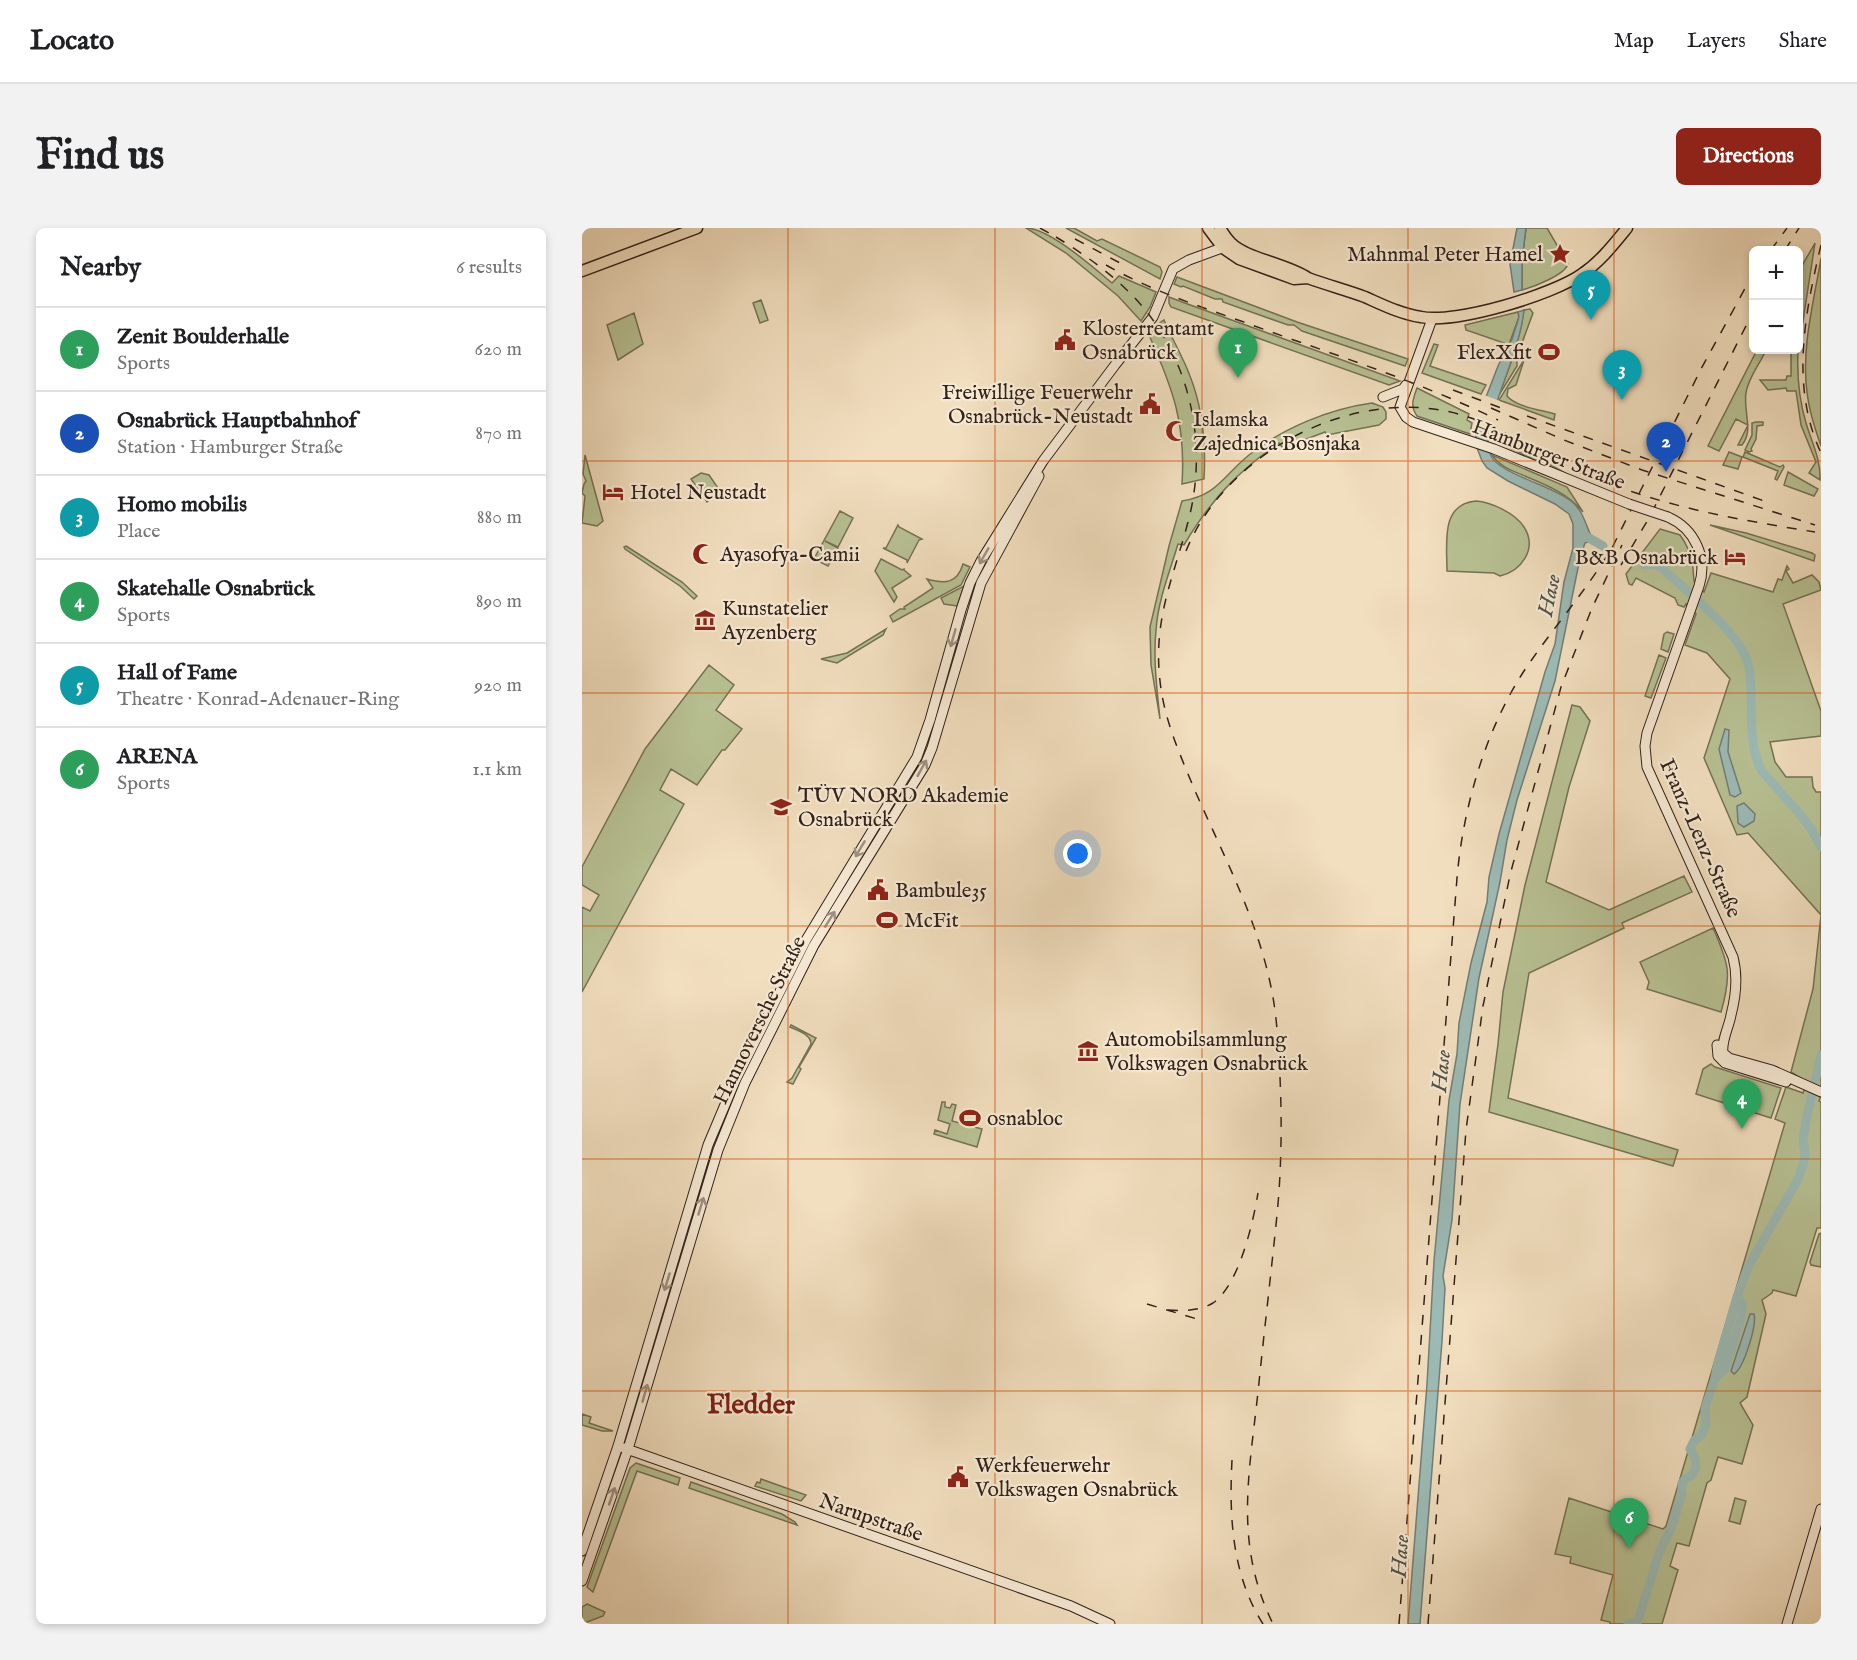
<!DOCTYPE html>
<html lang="en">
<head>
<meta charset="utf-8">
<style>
  body { margin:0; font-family:"IM FELL English",serif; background:#f2f2f2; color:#202124 }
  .controls { position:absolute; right:18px; top:18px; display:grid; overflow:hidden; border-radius:9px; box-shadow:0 3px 9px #0003 }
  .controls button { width:54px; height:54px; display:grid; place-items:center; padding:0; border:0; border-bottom:2px solid #e0e0e0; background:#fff; color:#202124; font:30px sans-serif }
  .you { position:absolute; left:496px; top:626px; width:21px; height:21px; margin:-15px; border:4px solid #fff; border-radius:50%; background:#1a73e8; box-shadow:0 0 0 9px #1a73e833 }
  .badge { display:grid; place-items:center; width:39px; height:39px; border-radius:50%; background:#8f2418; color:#fff; font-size:20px; font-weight:700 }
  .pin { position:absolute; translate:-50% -50px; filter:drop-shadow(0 2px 3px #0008) }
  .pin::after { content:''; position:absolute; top:32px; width:21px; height:18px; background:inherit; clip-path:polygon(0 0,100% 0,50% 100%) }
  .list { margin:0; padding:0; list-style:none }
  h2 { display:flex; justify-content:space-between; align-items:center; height:78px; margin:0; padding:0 24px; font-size:26px }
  h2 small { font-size:20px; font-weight:400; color:#757577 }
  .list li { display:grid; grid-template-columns:39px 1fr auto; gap:18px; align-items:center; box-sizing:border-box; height:84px; padding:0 24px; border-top:2px solid #e0e0e0 }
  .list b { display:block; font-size:22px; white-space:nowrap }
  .list p { margin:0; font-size:20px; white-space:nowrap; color:#757577 }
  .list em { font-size:20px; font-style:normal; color:#757577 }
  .map { position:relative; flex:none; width:1239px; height:1396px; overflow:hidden; border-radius:9px }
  header { display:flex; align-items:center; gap:36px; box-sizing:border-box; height:84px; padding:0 30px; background:#fff; border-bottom:2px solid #e0e0e0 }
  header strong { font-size:28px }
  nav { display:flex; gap:33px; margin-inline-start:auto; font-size:21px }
  .intro { display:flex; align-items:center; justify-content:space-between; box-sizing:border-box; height:144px; padding:0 36px }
  h1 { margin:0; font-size:42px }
  .button { padding:15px 27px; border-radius:9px; background:#8f2418; color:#fff; font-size:21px; font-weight:700 }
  main { display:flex; gap:36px; padding:0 36px }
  aside { flex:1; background:#fff; border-radius:9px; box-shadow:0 3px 9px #0003 }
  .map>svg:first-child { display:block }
</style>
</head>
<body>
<header>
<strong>Locato</strong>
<nav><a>Map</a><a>Layers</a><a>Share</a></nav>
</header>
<div class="intro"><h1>Find us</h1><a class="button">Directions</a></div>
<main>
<aside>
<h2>Nearby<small>6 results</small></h2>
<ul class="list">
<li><span class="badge" style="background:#2e9e5b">1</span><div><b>Zenit Boulderhalle</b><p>Sports</p></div><em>620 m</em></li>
<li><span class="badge" style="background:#1a4fb4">2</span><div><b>Osnabrück Hauptbahnhof</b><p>Station · Hamburger Straße</p></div><em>870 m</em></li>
<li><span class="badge" style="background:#0f9aa8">3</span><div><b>Homo mobilis</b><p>Place</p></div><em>880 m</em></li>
<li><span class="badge" style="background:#2e9e5b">4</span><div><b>Skatehalle Osnabrück</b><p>Sports</p></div><em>890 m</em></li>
<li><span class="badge" style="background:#0f9aa8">5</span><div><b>Hall of Fame</b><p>Theatre · Konrad-Adenauer-Ring</p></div><em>920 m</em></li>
<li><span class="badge" style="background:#2e9e5b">6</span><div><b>ARENA</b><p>Sports</p></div><em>1.1 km</em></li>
</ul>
</aside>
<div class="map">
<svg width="1239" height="1396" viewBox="0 0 1239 1396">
  <rect width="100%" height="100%" fill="#f2dfbf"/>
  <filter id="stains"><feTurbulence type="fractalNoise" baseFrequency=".00333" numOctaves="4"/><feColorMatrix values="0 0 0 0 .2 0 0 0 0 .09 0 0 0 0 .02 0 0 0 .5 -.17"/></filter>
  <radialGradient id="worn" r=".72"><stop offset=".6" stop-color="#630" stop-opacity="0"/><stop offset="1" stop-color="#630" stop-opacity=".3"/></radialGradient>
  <path fill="#b8c294" stroke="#747256" stroke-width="1.5" d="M444 0C467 0 512 40 530 55L537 48 574 64 568 79 559 93 536 68 484 25Z
    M484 0H492L515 13 520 11 578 39 580 44 578 51Z
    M944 0H965L986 36C983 47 951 59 940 62V32Z
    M1233 15 1217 119V43Z
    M1239 30V218C1233 201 1227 183 1225 164 1219 120 1232 73 1239 30Z
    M595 49 715 94 826 131 823 138 720 103 712 97H706L641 74 640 71H633L601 58 599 59 592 56Z
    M587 69 600 74 818 153 807 157 589 79 587 75Z
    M179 72 186 92 178 95 171 75Z
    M948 81 951 85 937 123 932 121 938 103 942 82Z
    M936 84 937 89 926 119 922 118V115L884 102 883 97Z
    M52 85 61 116 36 132 25 97Z
    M582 92C590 111 601 129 608 148 621 181 624 216 622 251L600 256C604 196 591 161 567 107L576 96Z
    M852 116 856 117 848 138 904 157 899 166 840 145Z
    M1175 122H1184C1178 136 1166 150 1164 165 1161 183 1172 202 1160 217H1156L1166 197 1154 191 1137 223 1126 218Z
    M1209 122H1216C1215 145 1217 172 1224 195 1230 215 1239 232 1238 252L1227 245 1234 234 1219 197 1214 163H1205L1204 160 1186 162 1178 152H1204L1205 148H1209Z
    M931 129 935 133V138L917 167Z
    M942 132 934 157 926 161 925 168C934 179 960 182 973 186L972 192 917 172Z
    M835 160 887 186 885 192 890 195 888 206 835 188C828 178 831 171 835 160Z
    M790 175 801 179 804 184V191L797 197 745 207 743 204 722 212 703 223 697 215C655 244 628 273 602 317L596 316C588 343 576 372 574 402 571 431 575 462 578 491L569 437 568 399 587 318 600 273C635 268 642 247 667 227 701 200 747 181 790 175Z
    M1174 194H1181V197L1175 198 1174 211 1169 221 1170 223 1167 224 1163 222 1170 207V195Z
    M913 205 990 249 915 214Z
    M1147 224 1160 229 1156 241 1141 237Z
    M1163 224 1198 239 1201 237 1202 239 1195 252 1193 251 1196 243 1161 229Z
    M3 227 21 293 15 298 0 295 3 268 0 265 2 256 4 253 1 246Z
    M910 227 985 259 1001 284C986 266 967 258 945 249 932 243 919 240 910 227Z
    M1206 244 1236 261 1232 268 1202 257Z
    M119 245 127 247 138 263 125 274 109 251Z
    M894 273C909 274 933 285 942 299 956 321 939 343 918 348L912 345 865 343C865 316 858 276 894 273Z
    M258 283 271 290 256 319 243 313 256 320 246 338 232 331Z
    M316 297 317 299 340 311 337 312 325 335V332L301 320H304Z
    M1128 297 1164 305 1230 325 1233 327 1232 333Z
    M1078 301 1098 307 1102 313 1110 329 1112 353 1122 364 1129 345 1191 364 1196 351 1200 352 1205 338 1207 341 1204 343 1211 355 1230 347 1237 354 1239 362 1201 376 1239 483V508L1188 514 1193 534 1204 549H1230L1231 559 1234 564H1239V868L1237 873 1239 874V1000H1235L1214 1068 1191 1062 1190 1065 1180 1072 1184 1086 1165 1169 1158 1175 1171 1197 1160 1236 1136 1229 1129 1252 1125 1255 1107 1318 1095 1315 1088 1338 1096 1342 1080 1396H1028V1394L1019 1392 1031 1347 988 1335 989 1329 973 1326 987 1270 1081 1301 1084 1298 1203 895 1193 891 1204 859 1221 865 1225 854 1209 844 1231 761 1239 687 1166 605 1155 607 1122 530 1148 451 1125 425 1103 417 1114 386 1104 376 1102 379 1096 377 1093 370 1054 350 1050 357 1047 356 1044 346Z
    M44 318 100 354 115 368 112 371 98 358 43 321 42 319Z
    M299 331 320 342 322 341V342L329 348 310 360 315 369 312 374 293 343Z
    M381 336 388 339 379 357 311 394 308 388 318 381H323L322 379 351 360 345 351C363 356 375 356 381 336Z
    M382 358 375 378 362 376 359 370Z
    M304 401 301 407 255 435 239 431 265 425Z
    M1085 404 1092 406 1086 424 1079 421 1082 406Z
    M1077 427 1084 430 1069 470 1063 468Z
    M127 437 152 457 134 482 160 501 143 522H140L115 557 89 541 78 562 102 576 0 764V679L8 683 17 667 0 657V639L63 521Z
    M990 477 998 479 1008 493 987 559 964 654 1027 682 1102 648 1110 664 1040 695 1042 700 947 745 926 870 1096 922 1091 938 907 884 916 816 921 764 943 657Z
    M1131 700C1147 736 1150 746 1139 784L1065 761 1067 754 1058 734Z
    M209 797 234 810 217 839 219 841 211 856 205 854 210 850 229 816C229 806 216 803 208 799Z
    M1129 836 1133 839 1199 860 1189 890 1114 866 1121 841Z
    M360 874H363V879L368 880 370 876 374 877 370 893 400 901 395 919 352 906 353 902 365 906 368 896 356 892Z
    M1239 1005V1039L1229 1037 1228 1034 1237 1006Z
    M0 1186 9 1189 7 1195 31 1203H20L0 1197Z
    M54 1235 98 1250 96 1257 55 1243 11 1364 5 1359 48 1240Z
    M179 1251 224 1267 219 1273 173 1258 175 1254 178 1255Z
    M109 1254 200 1286 213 1294 215 1297 107 1260Z
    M1153 1270 1164 1273 1158 1296 1147 1293Z
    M5 1376 23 1384 21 1388 0 1396V1379Z"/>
  <path fill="#9cbcb7" stroke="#717e78" stroke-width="1.5" d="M935 0H944L940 32V62L932 64 928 36Z
    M942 82C939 112 924 146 915 174 912 184 906 195 906 206 906 212 907 223 909 228 918 246 971 258 989 273 1002 283 1004 299 1011 312L1003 315 998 330 973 453 935 572 925 612 918 654 897 750 878 876 870 992 861 1048 863 1060 860 1113 838 1396H826L845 1156 852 1033 867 872 875 826 877 795 889 735 905 674 907 649 917 606 963 444 973 416 982 354 991 320V296L987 286 973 276 926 253 905 240 900 233 894 217V195L916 138 930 111 937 89 936 84Z
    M1143 501 1147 502 1146 524 1159 565 1153 569 1148 567 1137 521Z
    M1162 575 1173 586 1172 593 1162 599 1156 595 1155 578Z
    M1168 1086H1172C1175 1097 1162 1140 1152 1146L1149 1143Z"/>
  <path fill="#f2dfbf" d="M902 167 918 173 910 203 891 195Z"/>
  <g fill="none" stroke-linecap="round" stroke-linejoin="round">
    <path stroke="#9cbcb7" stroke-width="9" d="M1000 306 1021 318
      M1062 337 1072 336 1080 340C1103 362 1162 408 1167 439 1173 472 1163 512 1180 543 1185 550 1193 557 1198 564 1214 581 1229 597 1239 619
      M1133 1151 1135 1138 1155 1069
      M1046 1396 1056 1393 1077 1325 1089 1300 1100 1266V1255L1103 1251 1109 1248 1114 1240 1113 1230 1108 1221 1112 1213 1120 1206 1124 1196 1123 1180 1133 1151 1143 1141 1160 1088V1075L1155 1069 1167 1037 1215 953 1221 937 1223 927 1221 911 1225 888 1239 827"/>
    <defs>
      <path id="secondary" d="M850 91 818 179 824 189 831 194 912 221 1047 276
        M801 169 821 161 824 157
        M1086 289C1113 301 1126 330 1117 358L1065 505 1063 518 1065 539 1151 729C1156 748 1154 768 1149 787 1147 799 1139 813 1141 825L1147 830 1190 842 1239 864
        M1135 817 1136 828 1143 835 1204 854
        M42 1220 489 1378 528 1396
        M0 1323 36 1218 126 917 153 853 224 712 335 529 348 492 379 382 388 355 399 333 461 233 533 137 571 89 591 41 607 32 648 17
        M0 1353 46 1221 136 922 163 855 232 717 343 537 350 520 399 355 457 248
        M1205 1396 1239 1281"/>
      <path id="primary" d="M626 0 641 20 657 31 712 51 726 50
        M638 0C641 5 645 11 649 15 663 30 706 36 726 50 745 57 764 62 783 69 801 77 819 86 839 89 874 96 970 67 1000 46 1018 34 1032 16 1045 0
        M0 43 115 0"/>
    </defs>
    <use href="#secondary" stroke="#312119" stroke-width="11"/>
    <use href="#primary" stroke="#312119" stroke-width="13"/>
    <use href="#secondary" stroke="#f7ead5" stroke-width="9"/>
    <use href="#primary" stroke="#f2dfbf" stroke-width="10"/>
    <path stroke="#312119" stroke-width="1.5" stroke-dasharray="10 10" stroke-linecap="butt" d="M458 0 479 12
      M474 9C505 28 536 50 560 78 610 137 626 220 606 294 591 351 571 391 578 453 582 492 599 529 614 565 648 642 689 717 695 802 700 863 701 926 695 987 689 1046 682 1105 676 1164 667 1248 652 1316 691 1396
      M493 11 538 35
      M1239 17C1223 85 1208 158 1239 225
      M1189 22 1205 0
      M1203 22 1217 0
      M524 37C566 61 613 77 659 93 746 125 834 152 916 192
      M871 162 919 180
      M909 180 982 212 1060 242 1233 297
      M945 188 1182 273
      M604 323C645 221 780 153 886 189 922 201 954 223 988 240 1008 250 1029 257 1051 264 1110 284 1171 294 1233 304
      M1039 337 1067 290 1172 82
      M565 1076 615 1091
      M586 1082C601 1083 618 1083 631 1075 657 1057 671 995 676 965
      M650 1232C647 1289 650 1347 681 1396
      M817 1396 875 650C881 580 903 503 942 443 970 401 1004 363 1030 320L1119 141 1172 44
      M846 1396 884 902 901 778 928 647 979 459 1010 380 1040 317"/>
    <defs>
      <path id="secondary-bridge" d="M1047 276 1086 289"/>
    </defs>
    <use href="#secondary-bridge" stroke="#312119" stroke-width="11" stroke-linecap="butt"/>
    <use href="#secondary-bridge" stroke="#f7ead5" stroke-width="9"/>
  </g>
  <defs><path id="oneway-shaft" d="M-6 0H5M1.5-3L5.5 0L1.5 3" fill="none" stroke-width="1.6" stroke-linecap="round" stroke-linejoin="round" transform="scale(1.5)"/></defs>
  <g stroke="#9e9080">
    <use href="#oneway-shaft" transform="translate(402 328) rotate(120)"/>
    <use href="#oneway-shaft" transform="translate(371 410) rotate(106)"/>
    <use href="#oneway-shaft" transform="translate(340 540) rotate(-61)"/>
    <use href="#oneway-shaft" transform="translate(278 621) rotate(121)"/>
    <use href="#oneway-shaft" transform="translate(248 691) rotate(-58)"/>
    <use href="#oneway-shaft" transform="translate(119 978) rotate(-73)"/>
    <use href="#oneway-shaft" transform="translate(85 1054) rotate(107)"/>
    <use href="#oneway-shaft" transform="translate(63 1165) rotate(-74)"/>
    <use href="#oneway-shaft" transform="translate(30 1268) rotate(-71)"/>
  </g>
  <path fill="none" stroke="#d6530d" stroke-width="1.5" stroke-opacity="0.55" d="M206 0V1396M413 0V1396M620 0V1396M826 0V1396M1032 0V1396M0 233H1239M0 465H1239M0 698H1239M0 931H1239M0 1163H1239"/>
  <defs>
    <symbol id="sight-bare" viewBox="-9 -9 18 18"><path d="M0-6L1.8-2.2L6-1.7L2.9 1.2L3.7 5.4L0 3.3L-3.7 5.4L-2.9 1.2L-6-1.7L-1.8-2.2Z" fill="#8f2418" stroke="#f7ead5" stroke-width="2.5" paint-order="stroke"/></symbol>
    <symbol id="civic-bare" viewBox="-9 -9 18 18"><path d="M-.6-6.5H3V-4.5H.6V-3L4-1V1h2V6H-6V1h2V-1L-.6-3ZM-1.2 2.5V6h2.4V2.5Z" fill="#8f2418" stroke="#f7ead5" stroke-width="2.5" paint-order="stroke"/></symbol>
    <symbol id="stadium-bare" viewBox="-9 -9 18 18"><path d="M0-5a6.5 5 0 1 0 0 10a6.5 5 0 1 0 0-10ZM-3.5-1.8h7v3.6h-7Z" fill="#8f2418" stroke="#f7ead5" stroke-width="2.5" paint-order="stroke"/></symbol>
    <symbol id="mosque-bare" viewBox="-9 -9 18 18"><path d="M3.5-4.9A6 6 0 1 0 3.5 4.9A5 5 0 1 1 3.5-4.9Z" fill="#8f2418" stroke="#f7ead5" stroke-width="2.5" paint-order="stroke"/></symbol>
    <symbol id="hotel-bare" viewBox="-9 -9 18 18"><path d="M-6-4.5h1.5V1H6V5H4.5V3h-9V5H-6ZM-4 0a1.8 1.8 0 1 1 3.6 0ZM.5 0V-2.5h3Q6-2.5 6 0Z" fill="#8f2418" stroke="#f7ead5" stroke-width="2.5" paint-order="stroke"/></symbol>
    <symbol id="museum-bare" viewBox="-9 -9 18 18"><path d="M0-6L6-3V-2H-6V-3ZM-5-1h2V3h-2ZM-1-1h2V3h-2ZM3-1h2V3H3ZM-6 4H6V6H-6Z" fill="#8f2418" stroke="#f7ead5" stroke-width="2.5" paint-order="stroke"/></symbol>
    <symbol id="school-bare" viewBox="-9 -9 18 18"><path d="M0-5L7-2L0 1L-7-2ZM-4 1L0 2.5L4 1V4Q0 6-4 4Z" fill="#8f2418" stroke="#f7ead5" stroke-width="2.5" paint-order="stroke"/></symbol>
  </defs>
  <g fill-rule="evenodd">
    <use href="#sight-bare" x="963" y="11" width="30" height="30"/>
    <use href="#civic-bare" x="468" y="97" width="30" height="30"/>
    <use href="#stadium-bare" x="952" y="109" width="30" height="30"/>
    <use href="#civic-bare" x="553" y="161" width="30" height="30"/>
    <use href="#mosque-bare" x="579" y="188" width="30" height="30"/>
    <use href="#hotel-bare" x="16" y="249" width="30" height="30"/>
    <use href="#mosque-bare" x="106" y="311" width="30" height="30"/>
    <use href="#hotel-bare" x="1138" y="314" width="30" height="30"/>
    <use href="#museum-bare" x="108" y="377" width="30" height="30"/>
    <use href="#school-bare" x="184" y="564" width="30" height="30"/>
    <use href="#civic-bare" x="281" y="647" width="30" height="30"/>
    <use href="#stadium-bare" x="290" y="677" width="30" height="30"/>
    <use href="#museum-bare" x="491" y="808" width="30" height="30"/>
    <use href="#stadium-bare" x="373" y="875" width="30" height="30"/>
    <use href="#civic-bare" x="361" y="1234" width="30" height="30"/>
  </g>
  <g text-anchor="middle" stroke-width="4.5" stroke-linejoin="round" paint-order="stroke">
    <g font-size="21" fill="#312119" stroke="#f7ead5" text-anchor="start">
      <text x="961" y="33" text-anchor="end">Mahnmal Peter Hamel</text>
      <text x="500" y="107">Klosterrentamt<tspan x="500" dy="24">Osnabrück</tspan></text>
      <text x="950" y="131" text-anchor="end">FlexXfit</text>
      <text x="551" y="171" text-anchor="end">Freiwillige Feuerwehr<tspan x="551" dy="24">Osnabrück-Neustadt</tspan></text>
      <text x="611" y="198">Islamska<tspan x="611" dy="24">Zajednica Bosnjaka</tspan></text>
      <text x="48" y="271">Hotel Neustadt</text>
      <text x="138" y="333">Ayasofya-Camii</text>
      <text x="1136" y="336" text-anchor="end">B&amp;B Osnabrück</text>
      <text x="140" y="387">Kunstatelier<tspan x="140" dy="24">Ayzenberg</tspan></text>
      <text x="216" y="574">TÜV NORD Akademie<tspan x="216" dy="24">Osnabrück</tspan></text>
      <text x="313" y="669">Bambule35</text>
      <text x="322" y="699">McFit</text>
      <text x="523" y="818">Automobilsammlung<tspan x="523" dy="24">Volkswagen Osnabrück</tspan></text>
      <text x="405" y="897">osnabloc</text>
      <text x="393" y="1244">Werkfeuerwehr<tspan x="393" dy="24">Volkswagen Osnabrück</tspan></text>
    </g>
    <g font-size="21" fill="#312119" stroke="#f7ead5">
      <text transform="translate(967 226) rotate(21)" y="7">Hamburger Straße</text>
      <text transform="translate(1119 610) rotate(66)" y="7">Franz-Lenz-Straße</text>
      <text transform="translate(177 792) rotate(-64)" y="7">Hannoversche Straße</text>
      <text transform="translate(289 1289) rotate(19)" y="7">Narupstraße</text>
    </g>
    <g font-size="22" font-style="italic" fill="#515048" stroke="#f7ead5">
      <text transform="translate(966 367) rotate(-78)" y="8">Hase</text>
      <text transform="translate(858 843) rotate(-84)" y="8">Hase</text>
      <text transform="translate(817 1328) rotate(-86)" y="8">Hase</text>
    </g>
    <g font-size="27" font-weight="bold" fill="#7a1f14" stroke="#f7ead5">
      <text x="169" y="1185">Fledder</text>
    </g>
  </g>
  <rect width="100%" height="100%" filter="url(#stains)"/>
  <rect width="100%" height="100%" fill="url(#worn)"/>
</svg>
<div class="controls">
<button>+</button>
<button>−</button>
</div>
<div class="you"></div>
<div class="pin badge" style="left:656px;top:150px;background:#2e9e5b">1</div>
<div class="pin badge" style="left:1084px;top:244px;background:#1a4fb4">2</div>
<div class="pin badge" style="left:1040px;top:172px;background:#0f9aa8">3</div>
<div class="pin badge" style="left:1160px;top:901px;background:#2e9e5b">4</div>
<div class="pin badge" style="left:1009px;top:92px;background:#0f9aa8">5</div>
<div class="pin badge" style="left:1047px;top:1320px;background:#2e9e5b">6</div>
</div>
</main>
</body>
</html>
